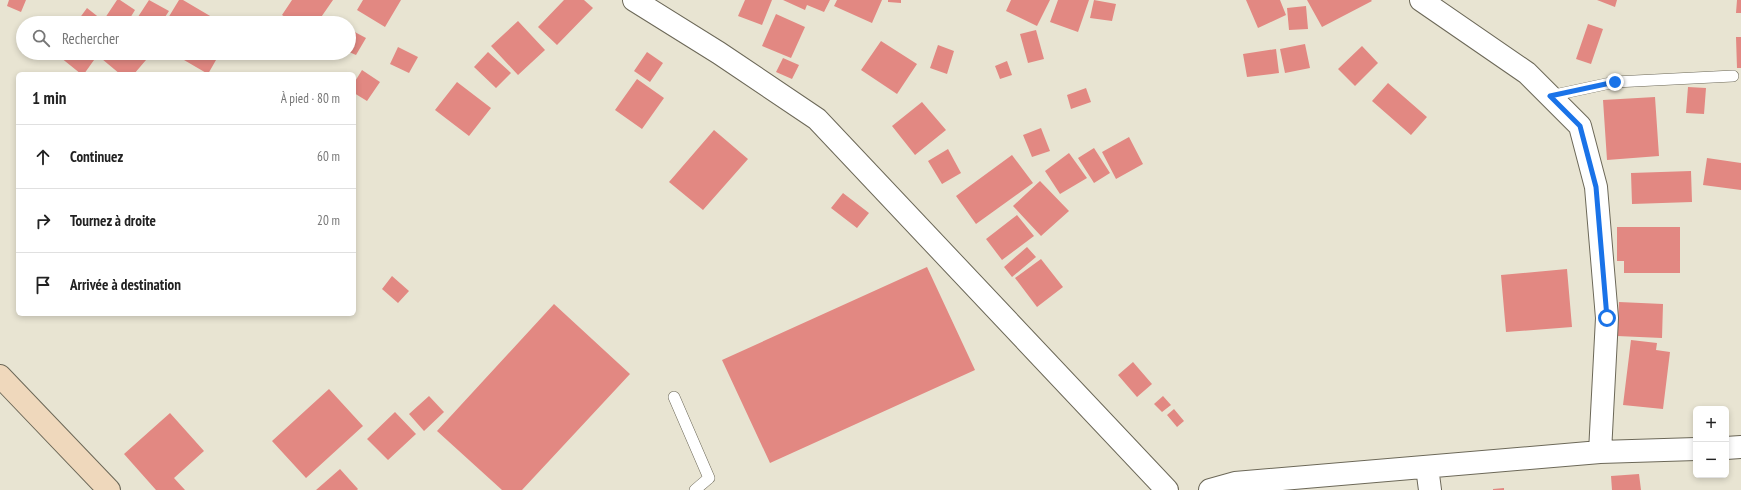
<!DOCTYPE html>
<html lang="fr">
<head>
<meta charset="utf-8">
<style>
  body { margin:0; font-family:"PT Sans Narrow",sans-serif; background:#f2f2f2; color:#222 }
  .controls { position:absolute; right:12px; bottom:12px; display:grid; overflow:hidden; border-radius:6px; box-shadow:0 2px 6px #0003 }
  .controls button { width:36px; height:36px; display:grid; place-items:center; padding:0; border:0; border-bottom:1px solid #e0e0e0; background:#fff; color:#222; font:20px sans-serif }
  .stop { position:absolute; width:12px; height:12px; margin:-9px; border:3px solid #1a73e8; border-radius:50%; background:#fff }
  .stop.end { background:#1a73e8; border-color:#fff; box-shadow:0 1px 4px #0008 }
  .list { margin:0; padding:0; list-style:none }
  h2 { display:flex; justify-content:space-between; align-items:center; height:52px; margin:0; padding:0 16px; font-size:17px }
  h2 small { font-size:13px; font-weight:400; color:#767676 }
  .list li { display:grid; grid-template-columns:26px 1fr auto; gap:12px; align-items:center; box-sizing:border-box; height:64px; padding:0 16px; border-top:1px solid #e0e0e0 }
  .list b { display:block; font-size:15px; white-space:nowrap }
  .list em { font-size:13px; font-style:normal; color:#767676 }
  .icon { flex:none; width:22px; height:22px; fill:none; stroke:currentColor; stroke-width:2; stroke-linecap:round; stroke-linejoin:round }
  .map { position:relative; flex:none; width:1741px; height:490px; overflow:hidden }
  .search { position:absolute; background:#fff; box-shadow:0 2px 6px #0003; left:16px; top:16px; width:340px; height:44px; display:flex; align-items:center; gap:10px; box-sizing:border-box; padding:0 14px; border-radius:22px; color:#767676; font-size:15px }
  .panel { position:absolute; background:#fff; box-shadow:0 2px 6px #0003; left:16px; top:72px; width:340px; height:244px; border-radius:6px }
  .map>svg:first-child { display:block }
</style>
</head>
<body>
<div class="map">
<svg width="1741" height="490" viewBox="0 0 1741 490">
  <rect width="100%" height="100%" fill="#e8e4d2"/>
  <path fill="#e28882" d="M9 0H26L21 12 7 6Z
    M117 0H120L135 10 127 23H113L105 18Z
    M149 0 169 11 161 23H134Z
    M179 0H183L222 23H165Z
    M292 0H333L317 23H294L282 15Z
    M363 0H401L385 27 357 10Z
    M564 0H584L593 8 557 45 538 27Z
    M745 0H772L762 25 738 16Z
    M783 0H830L824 12 807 5 805 10Z
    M837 0H882L872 23 834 6Z
    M888 0H901V3L888 2Z
    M1011 0H1050L1037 26 1006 11Z
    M1058 0H1089L1078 32 1050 22Z
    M1094 0 1116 4 1112 21 1090 18Z
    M1246 0H1280L1286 15 1258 28Z
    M1307 0H1371L1372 1 1322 27Z
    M1597 0H1617L1615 7Z
    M1737 0H1741V13H1736Z
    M1306 6 1308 29 1289 30 1287 8Z
    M87 8 106 23H76Z
    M776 14 805 27 791 58 762 46Z
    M518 21 545 50 518 75 491 46Z
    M1588 24 1603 29 1591 64 1576 59Z
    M351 30 366 38 356 55 349 52V33Z
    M1036 30 1044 59 1028 63 1020 34Z
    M1736 37H1741V68H1737Z
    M881 41 917 64 897 94 861 70Z
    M1305 44 1310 68 1285 73 1280 49Z
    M938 45 954 51 947 74 930 68Z
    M1362 46 1378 63 1355 86 1338 69Z
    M398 47 418 57 409 73 390 64Z
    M1276 49 1279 73 1247 77 1243 54Z
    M488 52 511 73 496 88 474 67Z
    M647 52 663 63 650 82 634 71Z
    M55 53H99L84 74H81Z
    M107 53H152L134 74H120L102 59Z
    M172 53H220L208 74Z
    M783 58 799 65 792 79 776 72Z
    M1007 61 1012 75 1000 79 995 66Z
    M362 70 380 82 367 101 354 93V83Z
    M637 79 664 98 642 129 615 110Z
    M457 82 491 108 469 136 435 110Z
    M1388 83 1427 117 1411 135 1372 101Z
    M1688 87 1706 88 1704 114 1686 113Z
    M1086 88 1091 102 1071 109 1067 95Z
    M1655 97 1659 156 1607 160 1603 100Z
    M922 102 946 130 915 155 892 126Z
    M1041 128 1050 151 1032 157 1023 135Z
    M714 130 748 159 703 210 669 182Z
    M1129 137 1143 164 1116 179 1102 152Z
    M1094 148 1110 173 1094 183 1078 158Z
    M948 149 961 173 942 184 928 161Z
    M1069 153 1087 178 1060 194 1045 171Z
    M1012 155 1033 183 976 224 956 196Z
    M1707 158 1741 163V190L1703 185Z
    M1691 171 1692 202 1632 204 1631 173Z
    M1040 181 1069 211 1041 236 1013 206Z
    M843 193 869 213 857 228 831 208Z
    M1017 215 1034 236 1002 260 986 239Z
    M1617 227H1680V273H1624V261H1617Z
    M1027 247 1036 257 1012 277 1004 267Z
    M1041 259 1063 287 1037 307 1015 278Z
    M927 267 975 370 770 463 722 360Z
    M1567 269 1572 327 1506 332 1501 275Z
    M392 276 409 291 398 303 382 289Z
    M1619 302 1663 304 1662 338 1617 336Z
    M554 304 630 374 522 490H502L437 431Z
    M1631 340 1657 343 1656 350 1670 352 1663 409 1623 405Z
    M1133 362 1152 384 1137 397 1118 375Z
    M329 389 363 426 306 478 272 441Z
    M429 396 444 412 424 431 409 414Z
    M1163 396 1171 405 1162 412 1154 404Z
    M1174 409 1184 421 1177 427 1167 415Z
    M395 412 416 434 388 460 367 439Z
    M170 413 204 451 174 478 185 490H156L124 454Z
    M340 469 358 489 357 490H316Z
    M1639 474 1641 490H1612L1611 476Z
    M1504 488V490H1493V489Z"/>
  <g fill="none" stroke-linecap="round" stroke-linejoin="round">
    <defs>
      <path id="lane" d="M1550 96 1615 82 1733 76
        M674 397 709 478 695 490"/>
      <path id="street" d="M634 0 719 53 817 119 1167 490
        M1421 0 1527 73 1580 126 1596 187 1607 318 1600 452
        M1726 448 1741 447
        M1427 467 1430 490
        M1210 490 1235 483 1600 452 1696 449"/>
      <path id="secondary" d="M0 376 109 490"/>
    </defs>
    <use href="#lane" stroke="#6c6858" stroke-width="12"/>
    <use href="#street" stroke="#6c6858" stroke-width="24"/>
    <use href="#secondary" stroke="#6c6858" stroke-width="24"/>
    <use href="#lane" stroke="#fff" stroke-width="11"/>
    <use href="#street" stroke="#fff" stroke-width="22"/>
    <use href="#secondary" stroke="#efd8bc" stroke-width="22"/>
  </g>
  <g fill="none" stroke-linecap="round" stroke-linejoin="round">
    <path stroke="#1a73e8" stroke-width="5" d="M1607 318 1596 187 1580 126 1550 96 1615 82"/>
  </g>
</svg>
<div class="controls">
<button>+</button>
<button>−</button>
</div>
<div class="stop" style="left:1607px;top:318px"></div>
<div class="stop end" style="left:1615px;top:82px"></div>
<div class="search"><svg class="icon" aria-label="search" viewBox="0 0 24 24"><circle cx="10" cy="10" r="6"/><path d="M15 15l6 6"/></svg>Rechercher</div>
<section class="panel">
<h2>1 min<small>À pied · 80 m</small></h2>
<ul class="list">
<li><svg class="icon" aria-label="ahead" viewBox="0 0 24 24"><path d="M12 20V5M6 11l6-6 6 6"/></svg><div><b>Continuez</b></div><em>60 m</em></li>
<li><svg class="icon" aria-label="right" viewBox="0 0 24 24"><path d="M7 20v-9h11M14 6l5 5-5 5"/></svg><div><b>Tournez à droite</b></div><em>20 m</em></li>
<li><svg class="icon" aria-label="arrive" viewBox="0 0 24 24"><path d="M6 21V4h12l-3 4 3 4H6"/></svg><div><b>Arrivée à destination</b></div></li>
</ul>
</section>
</div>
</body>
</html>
